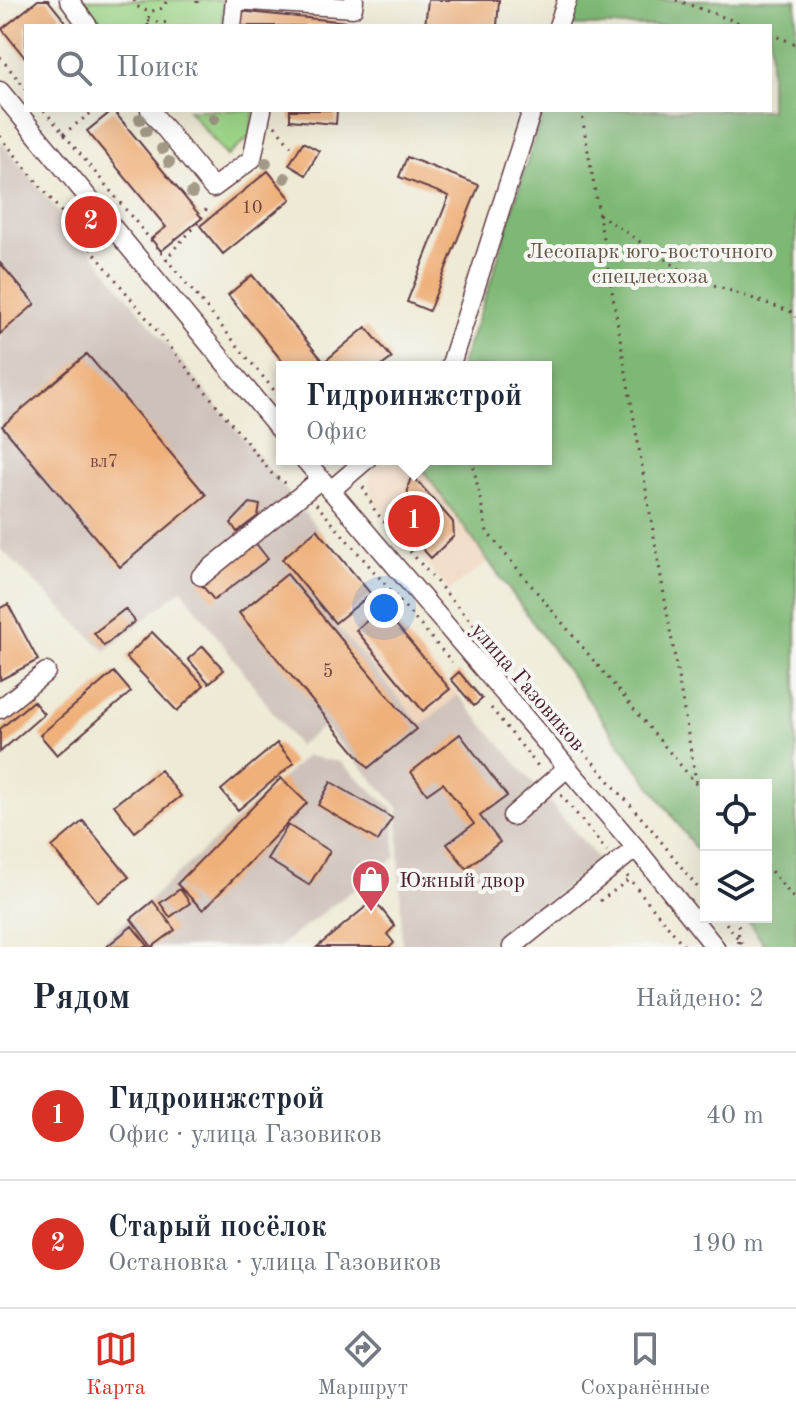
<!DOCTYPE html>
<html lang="ru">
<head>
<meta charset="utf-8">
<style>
  body { margin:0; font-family:"Old Standard TT",serif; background:#f2f2f3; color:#1f2937 }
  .controls { position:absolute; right:24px; bottom:24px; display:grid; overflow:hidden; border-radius:0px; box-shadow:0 8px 32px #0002 }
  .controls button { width:72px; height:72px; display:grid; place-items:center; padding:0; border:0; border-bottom:2px solid #e0e1e3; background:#fff; color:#1f2937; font:40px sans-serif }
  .you { position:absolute; left:384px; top:608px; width:28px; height:28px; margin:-20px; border:6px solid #fff; border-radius:50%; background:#1a73e8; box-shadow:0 0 0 12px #1a73e833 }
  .badge { display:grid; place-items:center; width:52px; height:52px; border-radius:50%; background:#d93025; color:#fff; font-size:26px; font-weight:700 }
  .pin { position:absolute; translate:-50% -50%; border:4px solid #fff; box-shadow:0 2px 8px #0006 }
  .popup { position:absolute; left:276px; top:361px; width:276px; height:104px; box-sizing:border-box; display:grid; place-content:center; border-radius:0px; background:#fff; filter:drop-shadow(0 2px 6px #0005); font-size:26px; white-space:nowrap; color:#747a83 }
  .popup b { font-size:30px; color:#1f2937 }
  .popup::after { content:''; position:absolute; left:50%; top:100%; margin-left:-16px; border:16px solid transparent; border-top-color:#fff }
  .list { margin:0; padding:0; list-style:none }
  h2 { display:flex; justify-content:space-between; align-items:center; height:104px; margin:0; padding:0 32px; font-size:34px }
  h2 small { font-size:26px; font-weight:400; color:#747a83 }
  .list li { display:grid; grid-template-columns:52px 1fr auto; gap:24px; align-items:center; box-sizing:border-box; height:128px; padding:0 32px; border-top:2px solid #e0e1e3 }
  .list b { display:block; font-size:30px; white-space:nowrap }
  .list p { margin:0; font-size:26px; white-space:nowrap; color:#747a83 }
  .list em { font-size:26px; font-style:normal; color:#747a83 }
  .icon { flex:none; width:44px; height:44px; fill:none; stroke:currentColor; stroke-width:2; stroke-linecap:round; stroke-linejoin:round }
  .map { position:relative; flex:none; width:796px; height:947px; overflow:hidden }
  .search { position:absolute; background:#fff; box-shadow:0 8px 32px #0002; left:24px; right:24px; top:24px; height:88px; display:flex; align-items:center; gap:20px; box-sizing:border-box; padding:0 28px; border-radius:0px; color:#747a83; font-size:30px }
  .sheet { height:360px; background:#fff }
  nav { display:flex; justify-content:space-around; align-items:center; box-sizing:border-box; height:112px; border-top:2px solid #e0e1e3; background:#fff; font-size:22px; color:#747a83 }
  nav a { display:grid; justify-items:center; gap:4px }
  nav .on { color:#d93025 }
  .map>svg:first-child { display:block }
</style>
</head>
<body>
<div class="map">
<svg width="796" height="947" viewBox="0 0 796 947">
  <rect width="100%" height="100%" fill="#f6f6f2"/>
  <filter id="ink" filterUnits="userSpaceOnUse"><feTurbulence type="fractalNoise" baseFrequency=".0125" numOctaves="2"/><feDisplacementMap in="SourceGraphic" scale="16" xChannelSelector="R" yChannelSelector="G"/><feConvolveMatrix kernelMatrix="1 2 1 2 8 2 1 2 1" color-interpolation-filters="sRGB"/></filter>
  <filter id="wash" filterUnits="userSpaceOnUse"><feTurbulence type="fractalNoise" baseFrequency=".006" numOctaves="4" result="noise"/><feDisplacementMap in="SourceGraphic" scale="32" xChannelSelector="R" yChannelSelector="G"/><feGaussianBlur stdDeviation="1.8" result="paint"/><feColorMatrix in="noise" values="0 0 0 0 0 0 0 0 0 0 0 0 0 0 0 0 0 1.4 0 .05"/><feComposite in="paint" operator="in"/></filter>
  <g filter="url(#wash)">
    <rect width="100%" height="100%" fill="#eeead6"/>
    <path fill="#f0d5bc" d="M382 459H484L499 553 449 591 372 499 369 482 372 468Z
      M371 594 458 695 423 726 335 623Z"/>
    <path fill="#cec1b9" d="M0 140 371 594 335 624 422 725 458 695 599 860 489 947H402L398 807 324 726 298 746 182 589 105 651 0 548Z
      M306 756 340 762 394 810 395 858 278 947H98Z"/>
    <path fill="#9ed789" stroke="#747b5a" stroke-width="2" d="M78 0H224L222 26H100Z
      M188 110H254L251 136 227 156Z"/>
    <path fill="#7eb875" stroke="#646c50" stroke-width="2" d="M577 0H796V947H766L745 917H766V785H706V863L423 470 427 459H546V367H460L489 287 543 110H770V26H569Z"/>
    <g id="blocks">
      <path fill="#efb07a" d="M38 0H48L65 21 58 26H26V59L2 29Z
        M428 0H499L497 26H425Z
        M238 11 346 22 345 26H236Z
        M113 110 202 218 161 251 151 239 166 227 87 131Z
        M290 110H337L336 124 290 120Z
        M303 142 319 151 306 175 289 165Z
        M407 157 479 185 429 311 407 302 449 196 399 177Z
        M268 171 291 199 223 254 200 226Z
        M0 263 35 304 0 334Z
        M252 275 324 362 366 327 392 358 380 367H287L228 295Z
        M87 354 206 495 120 567 2 426Z
        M412 475 453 522 454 536 431 558 407 532 408 486Z
        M250 503 260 505 258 516 237 532 231 523Z
        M317 529 371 594 335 623 282 559Z
        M254 541 268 559 214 600 199 582Z
        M287 574 416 729 368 768 239 613Z
        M8 604 38 660 0 680V608Z
        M382 608 450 689 423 711 356 630Z
        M125 609 135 621 104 646 94 633Z
        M152 632 204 685 177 711 126 657Z
        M203 646 224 670 209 683 188 659Z
        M114 672 131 692 57 755 40 735Z
        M459 672 482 699 474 706 451 679Z
        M33 701 44 714 0 752V729Z
        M460 734 507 796 480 816 500 842 466 868 447 844 474 824 443 783 427 794 411 772Z
        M277 743 294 763 238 810 221 790Z
        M160 770 181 796 135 832 114 805Z
        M281 778 307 803 203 910 177 884Z
        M331 782 392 818 378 841 318 805Z
        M83 821 129 877 98 902 52 847Z
        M288 825 330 851 309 885 267 859Z
        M180 889 190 903 170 917 160 903Z
        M374 900 395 926 387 934 394 943 390 947H317Z
        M153 901 175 930 152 947 131 919Z
        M132 926 149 947H106Z"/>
    </g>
  </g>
  <g filter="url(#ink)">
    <use href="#blocks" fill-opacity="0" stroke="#633d45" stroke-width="2"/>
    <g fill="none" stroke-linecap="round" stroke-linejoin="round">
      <defs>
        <path id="minor" d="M69 0 88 26
          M232 26 235 0 353 8 354 0
          M558 26 567 0
          M0 91 282 432
          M150 110 213 188 252 159 262 110
          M450 367 532 110
          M304 459 636 848 715 947
          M330 491 367 459
          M201 576 321 479
          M0 709 46 672
          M512 816 567 768
          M512 947 636 848"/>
      </defs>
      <use href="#minor" stroke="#633d45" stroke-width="21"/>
      <path stroke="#633d45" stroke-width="3" stroke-dasharray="2 6" stroke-linecap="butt" d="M134 0 136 6 149 12 163 8 167 0
        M676 0 748 26
        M197 3V0
        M148 21 170 23
        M148 26 149 12
        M770 34 796 44
        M0 57 26 89
        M44 110 282 400
        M581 110 697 787
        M275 126 295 151
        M63 134 95 110
        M0 136 273 475 287 484
        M599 214 693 278 792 312 796 317
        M166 261C178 239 201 228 208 204
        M472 459 487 532 706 796
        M363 487 375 511 652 830 706 898
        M316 504 452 662
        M491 708 541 770
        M561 795 607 851
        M766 865 796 901
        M627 876 685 947
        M600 901 630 879
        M721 917 745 947
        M738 917 739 947"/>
      <use href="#minor" stroke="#fff" stroke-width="18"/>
    </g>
    <g fill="#a29987">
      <circle cx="140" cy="119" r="6"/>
      <circle cx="214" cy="119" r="6"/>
      <circle cx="146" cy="131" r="6"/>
      <circle cx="162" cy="149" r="6"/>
      <circle cx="169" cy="162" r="6"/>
      <circle cx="266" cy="163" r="6"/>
      <circle cx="285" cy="178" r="6"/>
      <circle cx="192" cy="193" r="6"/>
    </g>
  </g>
  <defs>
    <symbol id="shop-pin" viewBox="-11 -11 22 30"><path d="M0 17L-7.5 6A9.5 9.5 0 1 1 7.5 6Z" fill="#d1495b" stroke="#f6f6f2"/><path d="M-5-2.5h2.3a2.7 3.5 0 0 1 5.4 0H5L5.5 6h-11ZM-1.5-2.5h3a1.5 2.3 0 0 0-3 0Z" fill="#fff"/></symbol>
  </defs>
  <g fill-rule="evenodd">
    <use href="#shop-pin" x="349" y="857" width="44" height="60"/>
  </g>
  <g text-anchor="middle" stroke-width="8" stroke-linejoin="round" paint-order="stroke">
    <g font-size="18" fill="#73433f">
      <text x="252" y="213">10</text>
      <text x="104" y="467">вл7</text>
      <text x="328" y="677">5</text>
    </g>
    <g font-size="22" fill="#635647" stroke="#f6f6f2">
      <text x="650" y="258">Лесопарк юго-восточного<tspan x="650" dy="25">спецлесхоза</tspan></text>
    </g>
    <g font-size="22" fill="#4a1f2b" stroke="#f6f6f2">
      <text transform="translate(529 686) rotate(49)" y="8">улица Газовиков</text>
    </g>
    <g font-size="22" fill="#4a1f2b" stroke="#f6f6f2" text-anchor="start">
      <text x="399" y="887">Южный двор</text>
    </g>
  </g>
</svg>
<div class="controls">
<button><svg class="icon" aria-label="locate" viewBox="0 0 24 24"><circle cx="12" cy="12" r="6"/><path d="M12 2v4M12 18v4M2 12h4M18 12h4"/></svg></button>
<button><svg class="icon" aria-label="layers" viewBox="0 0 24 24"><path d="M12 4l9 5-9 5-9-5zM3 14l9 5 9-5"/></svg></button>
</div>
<div class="you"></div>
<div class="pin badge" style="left:414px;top:521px">1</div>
<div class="popup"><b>Гидроинжстрой</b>Офис</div>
<div class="pin badge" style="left:91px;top:222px">2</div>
<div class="search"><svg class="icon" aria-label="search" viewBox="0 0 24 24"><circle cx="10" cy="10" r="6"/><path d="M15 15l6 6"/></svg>Поиск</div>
</div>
<section class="sheet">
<h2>Рядом<small>Найдено: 2</small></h2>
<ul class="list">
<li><span class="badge">1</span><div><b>Гидроинжстрой</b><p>Офис · улица Газовиков</p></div><em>40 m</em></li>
<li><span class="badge">2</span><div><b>Старый посёлок</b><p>Остановка · улица Газовиков</p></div><em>190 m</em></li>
</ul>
</section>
<nav>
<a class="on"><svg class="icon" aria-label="map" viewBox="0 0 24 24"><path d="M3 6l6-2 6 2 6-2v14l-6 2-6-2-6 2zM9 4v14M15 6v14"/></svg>Карта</a>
<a><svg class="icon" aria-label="directions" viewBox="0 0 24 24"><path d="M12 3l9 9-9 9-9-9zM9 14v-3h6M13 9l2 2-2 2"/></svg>Маршрут</a>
<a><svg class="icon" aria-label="saved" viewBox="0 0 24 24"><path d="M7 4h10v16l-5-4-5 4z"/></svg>Сохранённые</a>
</nav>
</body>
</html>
